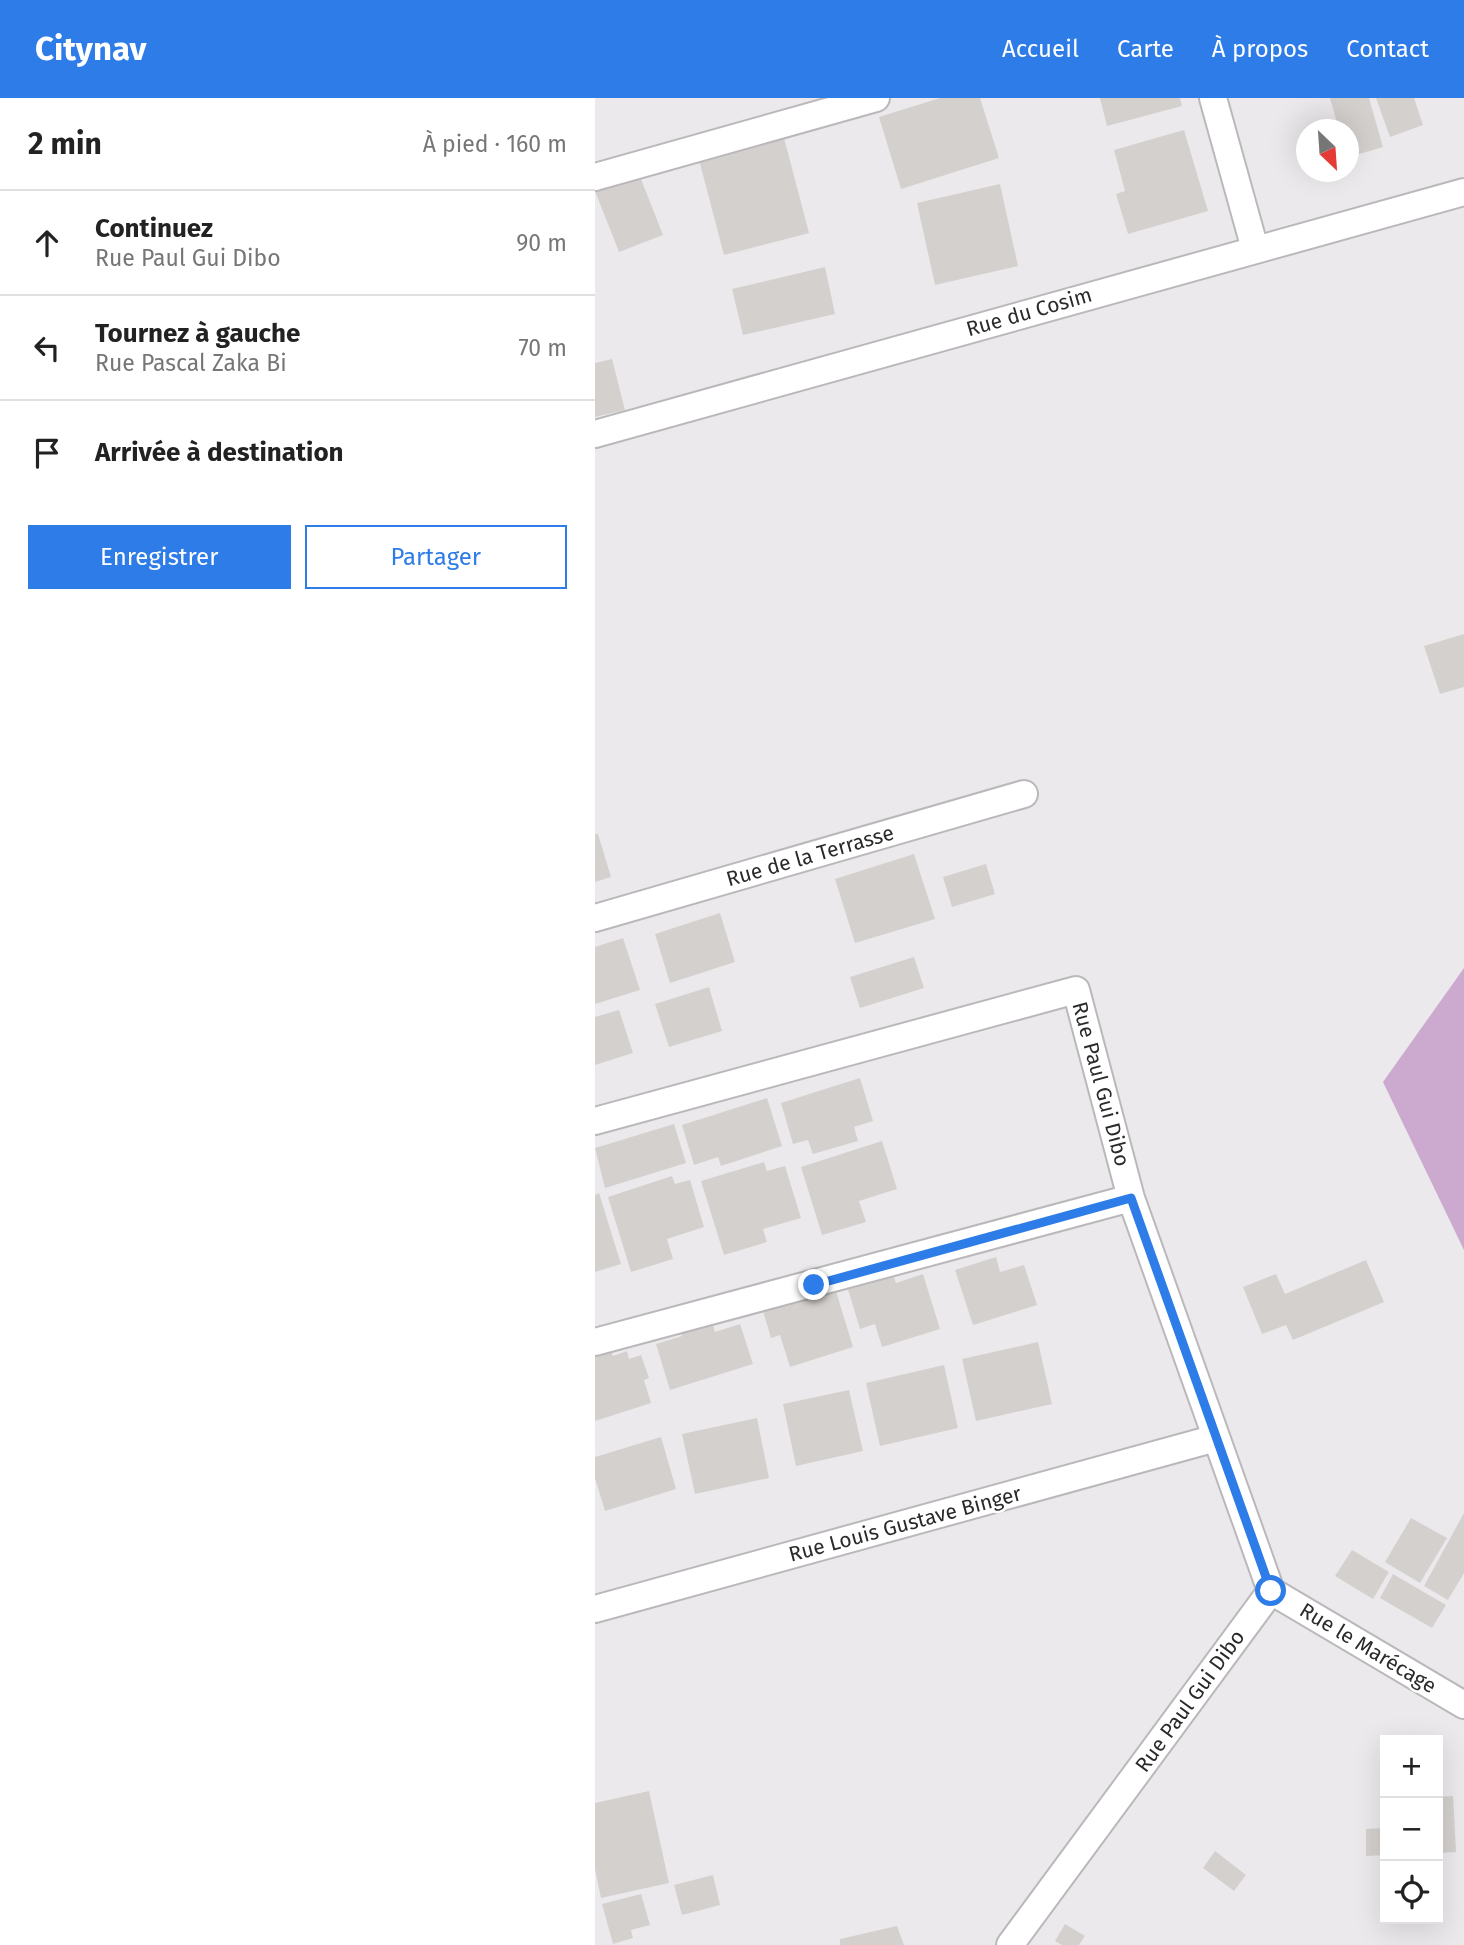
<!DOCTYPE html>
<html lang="fr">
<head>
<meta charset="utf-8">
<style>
  body { margin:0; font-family:"Fira Sans",sans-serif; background:#f2f2f2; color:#222 }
  .controls { position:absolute; right:21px; bottom:21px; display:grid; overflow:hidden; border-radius:0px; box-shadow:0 7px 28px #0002 }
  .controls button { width:63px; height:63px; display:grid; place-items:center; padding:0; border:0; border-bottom:2px solid #e0e0e0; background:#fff; color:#222; font:35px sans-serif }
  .compass { position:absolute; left:701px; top:21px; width:63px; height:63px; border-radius:50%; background:#fff; box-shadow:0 7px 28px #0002; rotate:155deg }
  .stop { position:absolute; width:21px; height:21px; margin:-16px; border:5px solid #2d7ce8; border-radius:50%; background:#fff }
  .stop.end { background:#2d7ce8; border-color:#fff; box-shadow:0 2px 7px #0008 }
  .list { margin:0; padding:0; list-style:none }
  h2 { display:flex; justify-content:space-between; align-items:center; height:91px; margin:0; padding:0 28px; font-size:30px }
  h2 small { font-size:23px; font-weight:400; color:#767676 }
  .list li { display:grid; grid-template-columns:46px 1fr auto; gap:21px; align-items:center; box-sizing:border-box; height:105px; padding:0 28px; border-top:2px solid #e0e0e0 }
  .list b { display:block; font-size:26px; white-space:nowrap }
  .list p { margin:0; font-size:23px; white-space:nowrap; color:#767676 }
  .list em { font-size:23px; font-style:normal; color:#767676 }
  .actions { display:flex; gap:14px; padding:21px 28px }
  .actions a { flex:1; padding:16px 0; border:2px solid #2d7ce8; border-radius:0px; text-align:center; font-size:24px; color:#2d7ce8 }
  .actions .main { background:#2d7ce8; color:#fff }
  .icon { flex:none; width:38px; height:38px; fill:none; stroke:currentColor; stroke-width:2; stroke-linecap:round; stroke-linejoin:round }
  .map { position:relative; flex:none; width:869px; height:1847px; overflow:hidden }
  header { display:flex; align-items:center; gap:42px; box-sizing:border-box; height:98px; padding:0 35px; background:#2d7ce8; color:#fff }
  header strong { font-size:33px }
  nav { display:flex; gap:38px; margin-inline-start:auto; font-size:24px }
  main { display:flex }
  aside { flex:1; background:#fff }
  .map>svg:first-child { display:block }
</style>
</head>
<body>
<header>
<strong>Citynav</strong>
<nav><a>Accueil</a><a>Carte</a><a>À propos</a><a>Contact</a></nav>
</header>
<main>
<aside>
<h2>2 min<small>À pied · 160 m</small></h2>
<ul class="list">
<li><svg class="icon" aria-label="ahead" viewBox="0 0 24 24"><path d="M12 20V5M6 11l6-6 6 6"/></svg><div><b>Continuez</b><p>Rue Paul Gui Dibo</p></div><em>90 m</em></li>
<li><svg class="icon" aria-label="left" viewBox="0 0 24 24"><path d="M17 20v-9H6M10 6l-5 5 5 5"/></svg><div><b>Tournez à gauche</b><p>Rue Pascal Zaka Bi</p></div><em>70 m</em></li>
<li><svg class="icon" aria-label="arrive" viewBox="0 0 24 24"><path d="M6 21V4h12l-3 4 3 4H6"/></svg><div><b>Arrivée à destination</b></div></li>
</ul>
<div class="actions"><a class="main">Enregistrer</a><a>Partager</a></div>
</aside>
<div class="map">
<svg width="869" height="1847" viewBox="0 0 869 1847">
  <rect width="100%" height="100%" fill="#ece9ec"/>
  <path fill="#cca9cf" d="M869 870V1152L788 984Z"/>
  <path fill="#d4d0ce" d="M345 0H385L404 60 306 91 284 19Z
    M505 0H585L587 8 512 28Z
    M735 0H774L788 49 754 59V32H744Z
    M781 0H819L828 27 795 39Z
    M589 32 613 113 533 136 521 96 530 93 519 52Z
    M188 36 214 135 129 157 103 58Z
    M44 76 68 137 24 154 0 93Z
    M405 86 423 168 340 187 322 105Z
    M230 169 240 216 148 237 137 191Z
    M17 261 30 312 0 319V265Z
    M869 536V589L845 596 829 548Z
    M0 736H3L16 779 0 784Z
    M319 756 340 821 260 845 240 781Z
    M391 766 400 796 357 809 348 779Z
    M125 815 140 864 75 885 60 836Z
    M28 840 45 892 0 906V849Z
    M319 859 329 890 265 910 255 879Z
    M114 889 127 933 74 949 60 906Z
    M24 912 38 955 0 967V919Z
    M265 980 278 1023 259 1029 263 1043 218 1056 213 1042 198 1046 186 1005Z
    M172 1000 187 1048 126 1068 123 1059 99 1067 87 1027Z
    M79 1026 91 1065 10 1090 0 1050Z
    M287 1043 302 1091 264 1103 271 1124 227 1137 206 1069Z
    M169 1064 172 1073 190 1068 206 1120 168 1131 172 1144 129 1157 106 1083Z
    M77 1078 80 1086 95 1082 109 1129 72 1141 78 1161 36 1174 13 1099Z
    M4 1095 26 1166 0 1174V1097Z
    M401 1159 405 1174 429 1167 442 1207 378 1227 360 1172Z
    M771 1162 789 1204 698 1242 691 1227 667 1236 648 1189 681 1176 690 1196Z
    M297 1174 301 1185 328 1176 345 1231 287 1249 280 1226 265 1231 252 1188Z
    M240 1190 258 1249 195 1269 185 1237 176 1240 168 1213Z
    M115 1217 120 1234 145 1226 158 1266 75 1292 61 1246 87 1238 84 1227Z
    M443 1244 457 1306 381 1323 367 1261Z
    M15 1250 18 1258 32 1253 34 1261 46 1257 54 1280 49 1282 56 1305 0 1323V1255Z
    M349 1267 363 1330 285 1348 271 1285Z
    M254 1292 268 1353 201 1368 188 1306Z
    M162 1320 174 1380 100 1396 87 1336Z
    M66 1339 81 1391 10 1413 0 1380V1359Z
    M869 1415V1475L853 1502 829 1488Z
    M816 1420 852 1440 825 1485 790 1464Z
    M757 1452 794 1474 778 1501 740 1478Z
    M798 1476 851 1507 837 1530 785 1500Z
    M54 1693 74 1785 6 1800 0 1771V1705Z
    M858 1698 861 1754 843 1755V1699Z
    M790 1730V1757L771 1758V1731Z
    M620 1753 651 1777 639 1793 608 1770Z
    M118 1777 125 1807 87 1817 79 1787Z
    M46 1796 55 1827 36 1832 38 1840 18 1846 7 1806Z
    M470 1826 490 1838 484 1847H467L460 1843Z
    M302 1828 309 1847H245V1841Z"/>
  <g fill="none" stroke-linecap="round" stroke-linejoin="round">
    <defs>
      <path id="minor" d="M618 0 660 151
        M0 79 281 0
        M0 336 869 94
        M0 820 429 696
        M0 1023 481 892 536 1100 676 1493 415 1847
        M0 1244 536 1100
        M676 1493 869 1607
        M0 1511 621 1340"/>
    </defs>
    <use href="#minor" stroke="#bbb8bb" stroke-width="30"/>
    <use href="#minor" stroke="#fff" stroke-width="26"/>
  </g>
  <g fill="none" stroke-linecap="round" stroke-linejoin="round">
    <path stroke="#2d7ce8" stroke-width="9" d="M219 1187 536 1100 676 1493"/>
  </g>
  <g text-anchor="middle" stroke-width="5" stroke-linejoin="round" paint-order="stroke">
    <g font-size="21" fill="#2b2a2b" stroke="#fff">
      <text transform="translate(434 214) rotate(-16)" y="7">Rue du Cosim</text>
      <text transform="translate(215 758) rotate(-16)" y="7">Rue de la Terrasse</text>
      <text transform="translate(506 986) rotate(75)" y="7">Rue Paul Gui Dibo</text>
      <text transform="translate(310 1426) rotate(-15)" y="7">Rue Louis Gustave Binger</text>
      <text transform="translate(773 1550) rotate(31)" y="7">Rue le Marécage</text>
      <text transform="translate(595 1603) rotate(-54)" y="7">Rue Paul Gui Dibo</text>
    </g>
  </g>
</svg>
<div class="controls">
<button>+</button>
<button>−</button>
<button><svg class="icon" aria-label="locate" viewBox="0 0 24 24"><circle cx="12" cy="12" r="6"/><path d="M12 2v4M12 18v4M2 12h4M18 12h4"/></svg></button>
</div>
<svg class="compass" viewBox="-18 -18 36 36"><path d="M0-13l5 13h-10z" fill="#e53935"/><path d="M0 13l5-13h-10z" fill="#767676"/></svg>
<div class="stop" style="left:676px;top:1493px"></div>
<div class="stop end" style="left:219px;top:1187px"></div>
</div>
</main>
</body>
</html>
